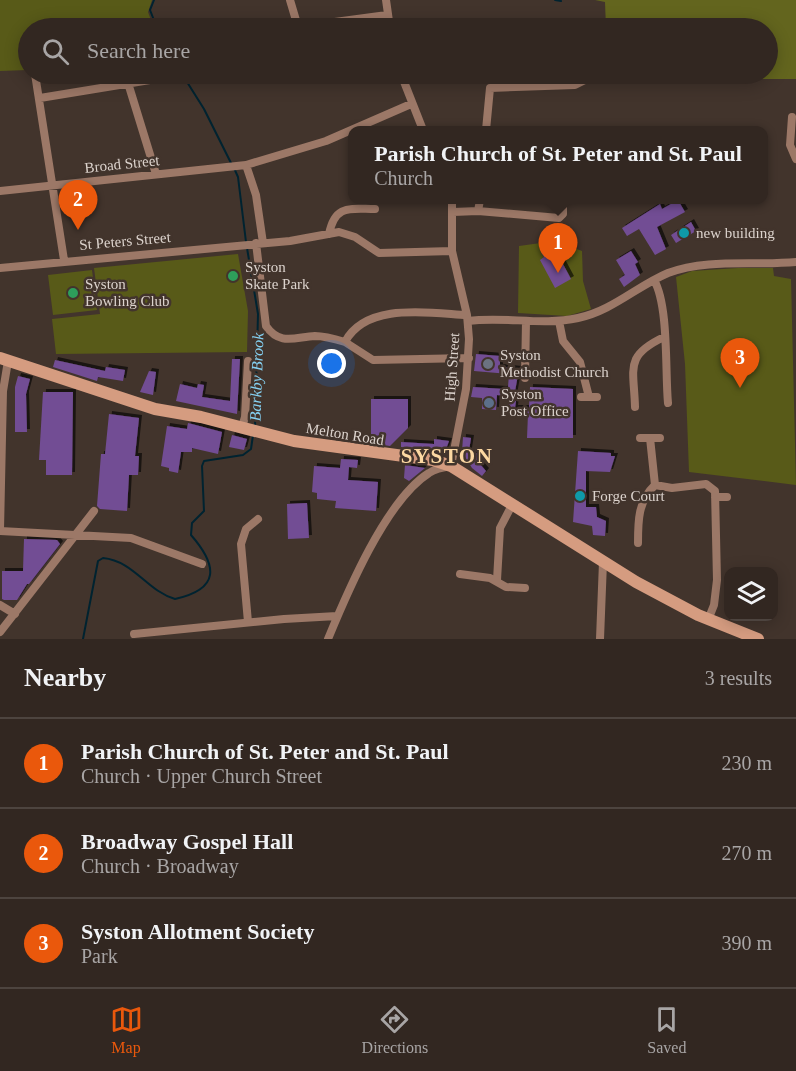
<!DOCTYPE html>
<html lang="en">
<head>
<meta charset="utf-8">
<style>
  body { margin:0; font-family:"Times New Roman",serif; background:#3d332e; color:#f1f3f6 }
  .controls { position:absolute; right:18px; bottom:18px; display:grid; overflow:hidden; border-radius:12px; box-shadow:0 3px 15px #0003 }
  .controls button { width:54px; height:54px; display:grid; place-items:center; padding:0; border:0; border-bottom:2px solid #4d443f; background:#322721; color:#f1f3f6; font:30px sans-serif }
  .you { position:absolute; left:332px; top:364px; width:21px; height:21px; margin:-15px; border:4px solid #fff; border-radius:50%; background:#1a73e8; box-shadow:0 0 0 9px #1a73e833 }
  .badge { display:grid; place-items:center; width:39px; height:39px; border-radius:50%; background:#ea580c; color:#fff; font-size:20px; font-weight:700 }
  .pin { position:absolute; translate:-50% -50px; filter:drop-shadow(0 2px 3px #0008) }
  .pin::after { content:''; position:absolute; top:32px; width:21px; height:18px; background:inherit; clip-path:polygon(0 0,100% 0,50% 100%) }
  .popup { position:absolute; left:348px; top:126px; width:420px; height:78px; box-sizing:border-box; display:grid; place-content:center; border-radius:12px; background:#322721; filter:drop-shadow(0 2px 4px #0005); font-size:20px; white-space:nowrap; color:#a8a5a5 }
  .popup b { font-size:22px; color:#f1f3f6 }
  .popup::after { content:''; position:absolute; left:50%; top:100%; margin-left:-12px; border:12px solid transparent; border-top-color:#322721 }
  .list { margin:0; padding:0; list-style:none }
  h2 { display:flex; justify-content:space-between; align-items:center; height:78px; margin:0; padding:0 24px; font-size:26px }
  h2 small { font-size:20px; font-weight:400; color:#a8a5a5 }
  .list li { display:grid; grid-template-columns:39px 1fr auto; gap:18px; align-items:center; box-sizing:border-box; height:90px; padding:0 24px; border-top:2px solid #4d443f }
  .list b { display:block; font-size:22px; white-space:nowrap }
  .list p { margin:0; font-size:20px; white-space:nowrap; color:#a8a5a5 }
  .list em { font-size:20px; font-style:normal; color:#a8a5a5 }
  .icon { flex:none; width:33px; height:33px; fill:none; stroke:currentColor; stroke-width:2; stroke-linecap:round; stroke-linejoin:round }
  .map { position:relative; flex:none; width:796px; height:639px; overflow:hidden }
  .search { position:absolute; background:#322721; box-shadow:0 3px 15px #0003; left:18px; right:18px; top:18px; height:66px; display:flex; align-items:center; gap:15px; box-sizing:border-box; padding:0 21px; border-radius:33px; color:#a8a5a5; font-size:22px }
  .sheet { height:348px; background:#322721 }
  nav { display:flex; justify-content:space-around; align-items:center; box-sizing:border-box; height:84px; border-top:2px solid #4d443f; background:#322721; font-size:16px; color:#a8a5a5 }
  nav a { display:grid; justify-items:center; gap:3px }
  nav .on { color:#ea580c }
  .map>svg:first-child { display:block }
</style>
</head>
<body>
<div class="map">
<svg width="796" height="639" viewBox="0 0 796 639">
  <defs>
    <filter id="shadow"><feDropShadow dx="3" dy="-3" stdDeviation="0" flood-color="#0009"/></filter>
  </defs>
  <rect width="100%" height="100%" fill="#42342c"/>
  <path fill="#585a18" d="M0 0H152L148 12 154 28H28V70L0 71Z
    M555 241 582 251 583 281 591 309 567 316 518 313 519 246Z
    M238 254 248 311 247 352 56 354 52 319 100 314 94 268Z
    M738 268H773L774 276 791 279 796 485 689 472 685 364 676 277 692 271Z
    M92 270 97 310 53 315 48 275Z"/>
  <path fill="#63651e" d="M595 0H796V79H742L724 74H768V28H606L605 2Z"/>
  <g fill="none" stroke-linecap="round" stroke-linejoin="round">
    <path stroke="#002330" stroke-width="2" d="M154 0 150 10 157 28
      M555 0 561 1
      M182 74 204 109 231 163
      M234 168 238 177 246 242
      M247 248 258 314 255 427
      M83 639 98 561 103 558C134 561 147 591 175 599 220 589 218 566 191 535L192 523 204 511 202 466 204 461 243 455 251 449 253 435"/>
  </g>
  <path fill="#724d94" filter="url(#shadow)" d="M678 200 685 212 657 227 666 249 655 255 639 229 627 236 622 228 660 204 662 209Z
    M691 222 696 231 676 243 671 235Z
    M550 247 553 253 556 251 571 279 555 288 540 260 544 257 541 252Z
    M631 251 638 262 635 264 640 275 624 287 619 279 625 275 616 260Z
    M476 354 500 356V367L519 369 514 397 497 395 496 410 482 409V398L471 397 473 387 504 389 508 387 509 374 474 371Z
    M232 359H240L237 414 176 401 180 384 197 388 198 384 204 385 202 397 230 401Z
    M55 360 105 371 106 367 125 370 123 381 98 377 97 381 53 367Z
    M149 371 156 372 153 395 140 392Z
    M18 376 30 379 26 394 27 432H15V387Z
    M530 387 573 389V438H527L528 414 508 412 509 400 516 401 515 408H529Z
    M43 392H73L72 475H46V460H39Z
    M371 399H408V428L390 446 371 443Z
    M109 414 139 418 135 456H139L138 475H129L127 511 100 509 97 506 101 454H105Z
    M188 423 222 432 218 454 192 448V452H181L178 473 169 471V468L161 466 167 426 187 429Z
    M232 435 247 439 244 450 229 447Z
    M463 437 471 438 468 457 477 453 482 461 479 463 486 471 482 476 472 468 462 452Z
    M434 439 449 441 445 452 401 447V442L434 444Z
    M578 451 611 453V456H615L610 472 586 471V507H596L597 517 606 521 605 536 593 535 592 526 573 522Z
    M341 459 358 460 357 468 349 467 348 480 378 482 376 511 335 508 336 501 317 499V493L312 492 314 466 340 468Z
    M405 465 425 468 409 481 404 478Z
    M307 503 309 538 288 539 287 504Z
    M24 539 57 540 60 544 29 584H27L17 600H4L2 599V571H23Z"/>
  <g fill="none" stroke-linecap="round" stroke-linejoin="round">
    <path stroke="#9c7867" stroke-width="8" d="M290 0 298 27
      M386 0 390 28
      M290 28 387 15
      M35 74 64 260
      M401 74 423 130
      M128 83 156 174
      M40 98 156 79
      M792 117 790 145 796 159
      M486 130 490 88 575 85 597 74
      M246 165 256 195 263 243
      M0 191 246 165 326 141 411 104
      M478 211 480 200
      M453 212 478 211 559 218 563 214V200
      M329 234C335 204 350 209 375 209
      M256 243 266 326C280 346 295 337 315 336 325 336 335 339 345 342 366 302 429 313 467 315
      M0 268 290 241 339 232 355 237 379 253 452 251
      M654 280C669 306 665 372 668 403
      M468 321C504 316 542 326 578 318 612 311 637 286 668 273 707 258 755 266 796 262
      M559 321 563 341 580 362 589 397
      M345 342 373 360 469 358
      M525 378 526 321
      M581 397H597
      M635 407C634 368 624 356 664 337
      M242 427 245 417 248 361
      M640 438H660
      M650 438 655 485 672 488 706 484 715 491 717 580 714 605 708 620
      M715 497H727
      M0 530 3 391 8 361
      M0 531 131 538 202 564
      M638 543C638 521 638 501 655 485
      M460 574 490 578 506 587 525 588
      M497 580 500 528 512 505
      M0 605 15 614
      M248 622 241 544 246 529 258 519
      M0 632 94 511
      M134 634 284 619 337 616
      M328 639C347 593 386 500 429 473 435 469 444 467 451 466L466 389 469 339 467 315 452 251V200
      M600 639 603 562"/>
    <path stroke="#d59c80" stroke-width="12" d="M0 358 155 409 201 417 294 441 433 460 451 466 636 582 698 615 758 639"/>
  </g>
  <g fill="#0f9aa8" stroke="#42342c" stroke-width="2">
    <circle cx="684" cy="233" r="6"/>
    <circle cx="580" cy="496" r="6"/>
  </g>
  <g fill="#2e9e5b" stroke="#42342c" stroke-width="2">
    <circle cx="233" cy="276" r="6"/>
    <circle cx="73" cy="293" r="6"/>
  </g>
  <circle fill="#6b7280" stroke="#42342c" stroke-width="2" cx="488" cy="364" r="6"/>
  <circle fill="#5c6f8a" stroke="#42342c" stroke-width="2" cx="489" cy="403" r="6"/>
  <g text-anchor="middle" stroke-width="5" stroke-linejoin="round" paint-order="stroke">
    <g font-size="15" fill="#dcd3cd" stroke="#42342c">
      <text transform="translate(122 164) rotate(-6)" y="5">Broad Street</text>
      <text transform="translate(125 241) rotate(-5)" y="5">St Peters Street</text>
      <text transform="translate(452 367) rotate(-86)" y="5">High Street</text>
      <text transform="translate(345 434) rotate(9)" y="5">Melton Road</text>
    </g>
    <g font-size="15" fill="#dcd3cd" stroke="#42342c" text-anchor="start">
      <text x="696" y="238">new building</text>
      <text x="245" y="272">Syston<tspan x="245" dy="17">Skate Park</tspan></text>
      <text x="85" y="289">Syston<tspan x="85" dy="17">Bowling Club</tspan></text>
      <text x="500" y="360">Syston<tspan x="500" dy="17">Methodist Church</tspan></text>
      <text x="501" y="399">Syston<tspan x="501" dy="17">Post Office</tspan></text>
      <text x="592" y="501">Forge Court</text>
    </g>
    <g font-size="16" font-style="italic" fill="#85d0f1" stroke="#42342c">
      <text transform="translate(256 377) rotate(-88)" y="6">Barkby Brook</text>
    </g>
    <g font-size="21" font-weight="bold" letter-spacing="1.5" fill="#fcd8a2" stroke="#42342c">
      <text x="447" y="463">SYSTON</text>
    </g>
  </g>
</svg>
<div class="controls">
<button><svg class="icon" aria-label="layers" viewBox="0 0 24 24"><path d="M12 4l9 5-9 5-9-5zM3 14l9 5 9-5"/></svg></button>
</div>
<div class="you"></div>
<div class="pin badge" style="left:558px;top:273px">1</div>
<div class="popup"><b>Parish Church of St. Peter and St. Paul</b>Church</div>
<div class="pin badge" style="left:78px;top:230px">2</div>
<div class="pin badge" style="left:740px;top:388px">3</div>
<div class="search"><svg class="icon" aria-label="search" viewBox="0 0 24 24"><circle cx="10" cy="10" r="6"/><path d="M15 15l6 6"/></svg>Search here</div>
</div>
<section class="sheet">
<h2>Nearby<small>3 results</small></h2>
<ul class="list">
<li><span class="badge">1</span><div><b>Parish Church of St. Peter and St. Paul</b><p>Church · Upper Church Street</p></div><em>230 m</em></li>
<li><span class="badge">2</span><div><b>Broadway Gospel Hall</b><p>Church · Broadway</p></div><em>270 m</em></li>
<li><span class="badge">3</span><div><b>Syston Allotment Society</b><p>Park</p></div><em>390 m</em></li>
</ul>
</section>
<nav>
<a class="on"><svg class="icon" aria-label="map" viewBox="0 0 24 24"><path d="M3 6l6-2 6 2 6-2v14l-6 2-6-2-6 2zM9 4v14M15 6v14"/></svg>Map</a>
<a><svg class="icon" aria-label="directions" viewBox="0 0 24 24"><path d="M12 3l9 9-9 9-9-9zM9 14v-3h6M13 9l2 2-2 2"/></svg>Directions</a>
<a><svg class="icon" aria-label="saved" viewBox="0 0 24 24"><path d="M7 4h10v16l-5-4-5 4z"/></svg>Saved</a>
</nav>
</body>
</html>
